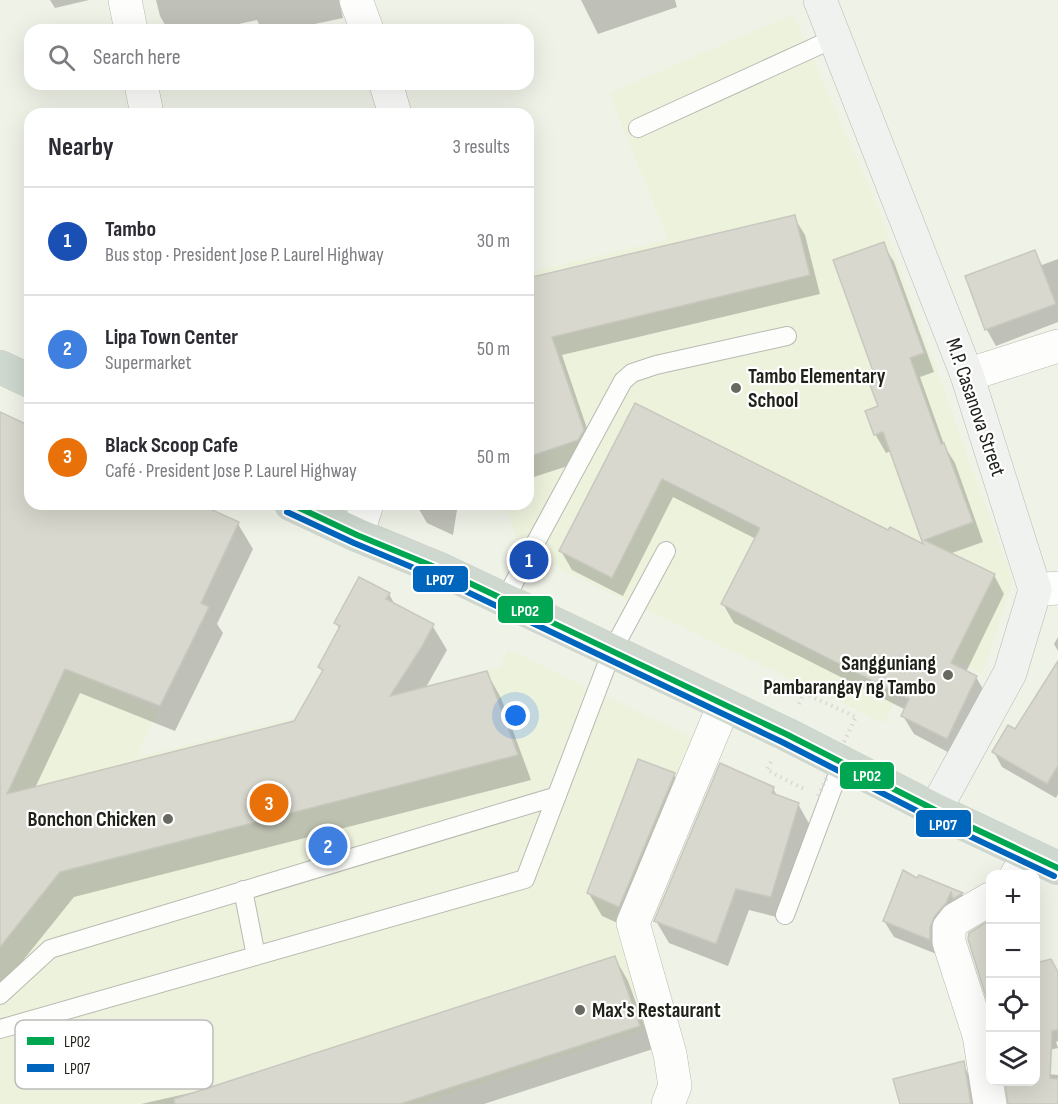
<!DOCTYPE html>
<html lang="en">
<head>
<meta charset="utf-8">
<style>
  body { margin:0; font-family:"Sofia Sans Condensed",sans-serif; background:#f7f7f7; color:#2b2b33 }
  .controls { position:absolute; right:18px; bottom:18px; display:grid; overflow:hidden; border-radius:12px; box-shadow:0 6px 24px #0002 }
  .controls button { width:54px; height:54px; display:grid; place-items:center; padding:0; border:0; border-bottom:2px solid #e1e1e2; background:#fff; color:#2b2b33; font:30px sans-serif }
  .you { position:absolute; left:516px; top:716px; width:21px; height:21px; margin:-15px; border:4px solid #fff; border-radius:50%; background:#1a73e8; box-shadow:0 0 0 9px #1a73e833 }
  .badge { display:grid; place-items:center; width:39px; height:39px; border-radius:50%; background:#0b8043; color:#fff; font-size:20px; font-weight:700 }
  .pin { position:absolute; translate:-50% -50%; border:3px solid #fff; box-shadow:0 2px 6px #0006 }
  .list { margin:0; padding:0; list-style:none }
  h2 { display:flex; justify-content:space-between; align-items:center; height:78px; margin:0; padding:0 24px; font-size:26px }
  h2 small { font-size:20px; font-weight:400; color:#7c7c81 }
  .list li { display:grid; grid-template-columns:39px 1fr auto; gap:18px; align-items:center; box-sizing:border-box; height:108px; padding:0 24px; border-top:2px solid #e1e1e2 }
  .list b { display:block; font-size:22px; white-space:nowrap }
  .list p { margin:0; font-size:20px; white-space:nowrap; color:#7c7c81 }
  .list em { font-size:20px; font-style:normal; color:#7c7c81 }
  .icon { flex:none; width:33px; height:33px; fill:none; stroke:currentColor; stroke-width:2; stroke-linecap:round; stroke-linejoin:round }
  .map { position:relative; flex:none; width:1058px; height:1104px; overflow:hidden }
  .search { position:absolute; background:#fff; box-shadow:0 6px 24px #0002; left:24px; top:24px; width:510px; height:66px; display:flex; align-items:center; gap:15px; box-sizing:border-box; padding:0 21px; border-radius:18px; color:#7c7c81; font-size:22px }
  .panel { position:absolute; background:#fff; box-shadow:0 6px 24px #0002; left:24px; top:108px; width:510px; height:402px; border-radius:18px }
  .map>svg:first-child { display:block }
</style>
</head>
<body>
<div class="map">
<svg width="1058" height="1104" viewBox="0 0 1058 1104">
  <rect width="100%" height="100%" fill="#eff2e7"/>
  <path fill="#edf2dd" d="M793 14 874 197 1013 581 982 674 926 646 884 723 520 550 505 504H528V273L668 239 609 93Z
    M0 572 67 668 158 711 137 757 500 667 508 649 702 742 618 935 649 1027 419 1104H0Z"/>
  <path fill="#0003" d="M50 0H89L55 8Z
    M156 0H339L343 18 286 30H262L257 20 211 30H168L160 16Z
    M581 0H675L677 7 598 34Z
    M794 217 805 235 820 294 562 355 594 449 589 459 528 479V275L532 279Z
    M883 244 894 262 934 372 920 377 945 447 955 463 983 542 949 554 994 575 1004 594 966 672 976 677 987 696 957 757 914 734 903 716 906 710 734 623 723 604 756 539 673 497 623 596 572 570 561 551 636 405 889 532 925 547 891 451 886 453 875 434 880 407Z
    M1035 252 1042 265 1058 259V322L996 346 987 330 967 277Z
    M0 414 30 427V504H196L238 524 253 549 217 624 223 633 175 731 80 693 35 788 295 722 323 673 320 667 340 630 336 623 389 594 395 605 432 625 447 650 425 689 487 673 501 698 531 780 74 897 0 989Z
    M416 504H458L453 535 427 523Z
    M1058 637V651L1054 644Z
    M1058 664V794L1056 798 1002 767 994 752 1015 731Z
    M674 775 688 798 633 930 602 916 588 892Z
    M773 788 777 796 798 804 811 827 784 919 749 910 728 966 669 943 656 921Z
    M919 877 962 894 971 910 939 955 894 937 884 921Z
    M990 921V1007L970 935Z
    M615 958 628 981 653 1049 484 1104H141L212 1088Z
    M1036 988 1052 1031 1058 990V1041L1056 1042 1058 1048 1036 1053Z
    M964 1066 972 1081 976 1104H902Z
    M1036 1073 1058 1075V1104H1010L1007 1082H1036Z"/>
  <path fill="#d8d8ce" stroke="#c8c8bf" stroke-width="1.5" d="M795 215 810 275 552 337 584 430 578 440 528 457V278Z
    M884 242 924 353 910 358 941 444 944 443 973 522 924 540 995 574 951 663 977 676 947 739 901 716 909 699 721 604 760 528 662 479 612 578 559 551 635 403 888 530 890 527 923 544 883 432 874 435 865 411 878 406 870 385 877 382 833 260Z
    M1035 250 1056 304 985 330 965 276Z
    M0 412 30 426V504H199L239 522 201 603 209 607 160 706 65 669 7 794 294 721 323 670 318 667 340 626 334 623 359 577 390 593 386 599 434 624 421 648 390 696 487 671 518 755 60 872 0 947Z
    M1058 661V766L1047 784 992 752 1008 725 1015 729Z
    M638 759 675 773 619 907 587 893Z
    M720 763 774 787 772 793 799 803 771 897 736 889 716 944 654 921Z
    M903 870 917 878 919 875 963 893 953 899 951 892 946 903 934 917 930 928V940L883 921Z
    M990 920V1010L968 939 969 933Z
    M615 956 640 1026 400 1104H175L174 1099Z
    M1051 959 1058 972V1030L1052 1031 1050 1078 1058 1079V1104H1008L1005 1082H1035V963Z
    M964 1061 971 1104H900L893 1079Z"/>
  <g fill="none" stroke-linecap="round" stroke-linejoin="round">
    <defs>
      <path id="lane" d="M638 128 835 38
        M504 601 623 381 632 373 656 365 787 336
        M243 890 256 956
        M785 915 842 763
        M0 995 50 949 557 796
        M0 1029 525 879 612 651 666 551"/>
      <path id="street" d="M125 0 131 30
        M356 0 367 30
        M141 84 147 114
        M386 84 395 114
        M967 375 1058 346
        M357 535 367 504
        M1035 590 1058 588
        M1017 874 1030 855
        M668 1104 675 1086 670 1054 633 923 724 705
        M990 1104 979 1035 949 942V928L956 919 990 899"/>
      <path id="secondary" d="M820 0 967 375 1035 590 1010 673 935 810"/>
      <path id="highway" d="M0 367 30 381
        M291 504 357 535 442 570 786 734 935 810 1058 868"/>
    </defs>
    <use href="#lane" stroke="#b8bab1" stroke-width="20"/>
    <use href="#street" stroke="#b8bab1" stroke-width="34"/>
    <use href="#secondary" stroke="#b8bab1" stroke-width="34"/>
    <use href="#highway" stroke="#cdcec8" stroke-width="34"/>
    <path stroke="#d8d9d6" stroke-width="4" stroke-dasharray="1.5 4.5" stroke-linecap="butt" d="M799 704 804 693 856 717
      M771 762 767 770 806 790"/>
    <use href="#lane" stroke="#fdfdfb" stroke-width="18"/>
    <use href="#street" stroke="#fdfdfb" stroke-width="33"/>
    <use href="#secondary" stroke="#eff2ee" stroke-width="33"/>
    <use href="#highway" stroke="#ced8ce" stroke-width="33"/>
    <path stroke="#d8d9d6" stroke-width="4" stroke-dasharray="1.5 4.5" stroke-linecap="butt" d="M818 796 856 717"/>
    <defs>
      <path id="bus-1" d="M291 504 357 535 442 570 786 734 935 810 1058 868"/>
      <path id="bus-2" d="M287 512 354 543 438 578 782 742 931 818 1054 876"/>
    </defs>
    <use href="#bus-1" stroke="#fff" stroke-width="10"/>
    <use href="#bus-2" stroke="#fff" stroke-width="10"/>
    <use href="#bus-1" stroke="#00a651" stroke-width="6"/>
    <use href="#bus-2" stroke="#0065bd" stroke-width="6"/>
  </g>
  <g fill="#686a61" stroke="#fff" stroke-width="2">
    <circle cx="736" cy="388" r="6"/>
    <circle cx="948" cy="675" r="6"/>
    <circle cx="168" cy="819" r="6"/>
    <circle cx="580" cy="1010" r="6"/>
  </g>
  <g text-anchor="middle" stroke-width="4.5" stroke-linejoin="round" paint-order="stroke">
    <g font-size="21" font-weight="bold" fill="#1f2119" stroke="#fff" text-anchor="start">
      <text x="748" y="383">Tambo Elementary<tspan x="748" dy="24">School</tspan></text>
      <text x="936" y="670" text-anchor="end">Sangguniang<tspan x="936" dy="24">Pambarangay ng Tambo</tspan></text>
      <text x="156" y="826" text-anchor="end">Bonchon Chicken</text>
      <text x="592" y="1017">Max's Restaurant</text>
    </g>
    <g font-size="21" fill="#1f2119" stroke="#fff">
      <text transform="translate(976 407) rotate(71)" y="7">M.P. Casanova Street</text>
    </g>
  </g>
  <rect x="15" y="1020" width="198" height="69" rx="9" fill="#fff" stroke="#bcbcba" stroke-width="1.5"/>
  <rect x="27" y="1037" width="27" height="8" fill="#00a651"/>
  <rect x="27" y="1064" width="27" height="8" fill="#0065bd"/>
  <g font-size="16" fill="#1f2119">
    <text x="64" y="1047">LP02</text>
    <text x="64" y="1074">LP07</text>
  </g>
  <g stroke="#fff" stroke-width="2">
    <rect x="412" y="565" width="57" height="28" rx="6" fill="#0065bd"/>
    <rect x="497" y="595" width="57" height="29" rx="6" fill="#00a651"/>
    <rect x="839" y="761" width="56" height="29" rx="6" fill="#00a651"/>
    <rect x="915" y="809" width="57" height="29" rx="6" fill="#0065bd"/>
  </g>
  <g font-size="16" text-anchor="middle" font-weight="bold" fill="#fff">
    <text x="440" y="585">LP07</text>
    <text x="525" y="616">LP02</text>
    <text x="867" y="781">LP02</text>
    <text x="943" y="830">LP07</text>
  </g>
</svg>
<div class="controls">
<button>+</button>
<button>−</button>
<button><svg class="icon" aria-label="locate" viewBox="0 0 24 24"><circle cx="12" cy="12" r="6"/><path d="M12 2v4M12 18v4M2 12h4M18 12h4"/></svg></button>
<button><svg class="icon" aria-label="layers" viewBox="0 0 24 24"><path d="M12 4l9 5-9 5-9-5zM3 14l9 5 9-5"/></svg></button>
</div>
<div class="you"></div>
<div class="pin badge" style="left:529px;top:560px;background:#1a4fb4">1</div>
<div class="pin badge" style="left:328px;top:846px;background:#3f7fe0">2</div>
<div class="pin badge" style="left:269px;top:803px;background:#e8710a">3</div>
<div class="search"><svg class="icon" aria-label="search" viewBox="0 0 24 24"><circle cx="10" cy="10" r="6"/><path d="M15 15l6 6"/></svg>Search here</div>
<section class="panel">
<h2>Nearby<small>3 results</small></h2>
<ul class="list">
<li><span class="badge" style="background:#1a4fb4">1</span><div><b>Tambo</b><p>Bus stop · President Jose P. Laurel Highway</p></div><em>30 m</em></li>
<li><span class="badge" style="background:#3f7fe0">2</span><div><b>Lipa Town Center</b><p>Supermarket</p></div><em>50 m</em></li>
<li><span class="badge" style="background:#e8710a">3</span><div><b>Black Scoop Cafe</b><p>Café · President Jose P. Laurel Highway</p></div><em>50 m</em></li>
</ul>
</section>
</div>
</body>
</html>
